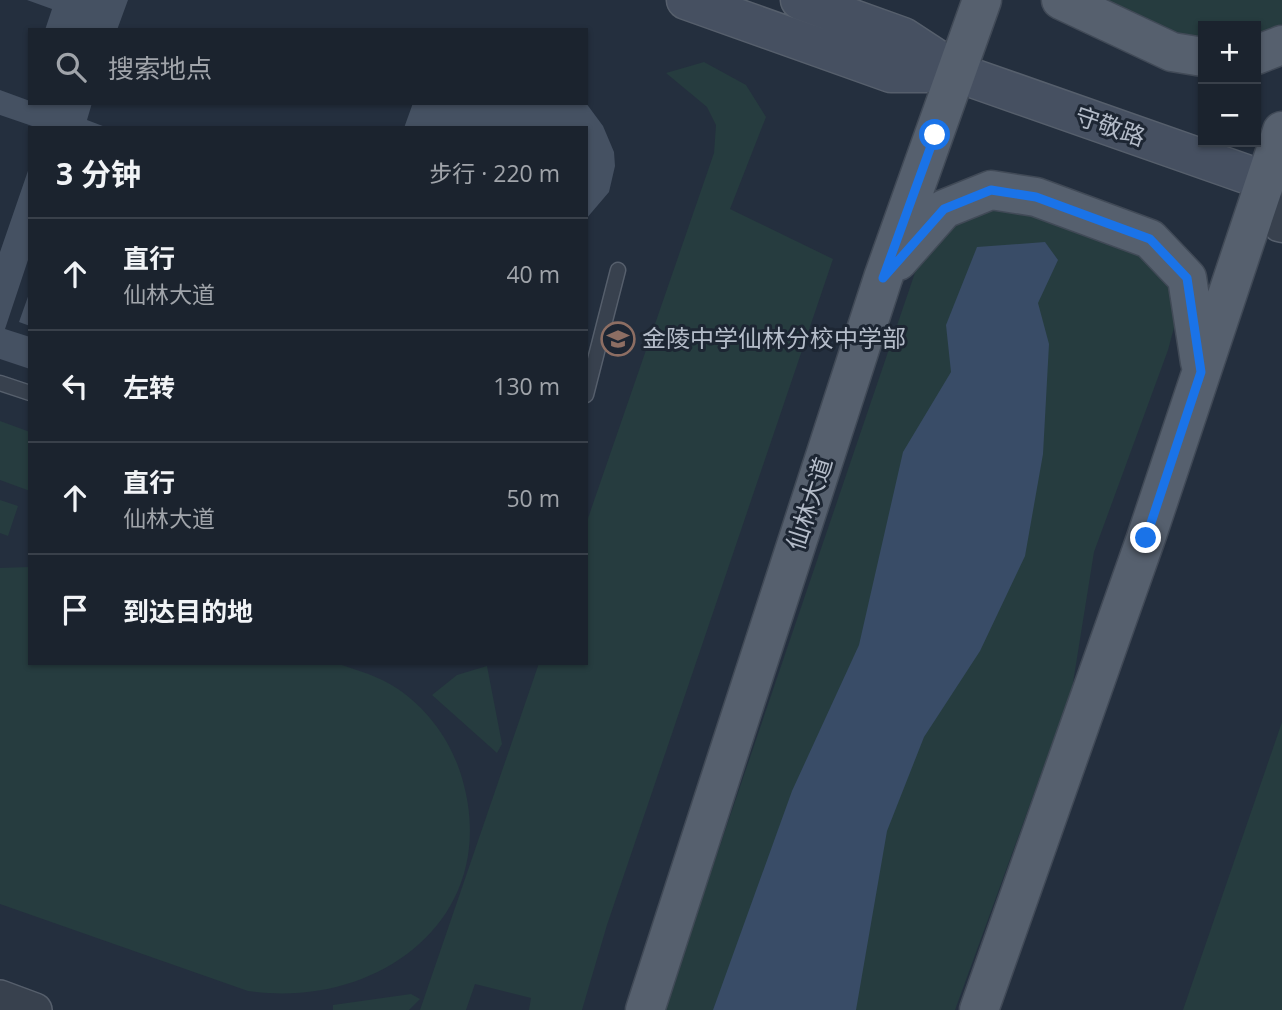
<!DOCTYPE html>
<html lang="zh">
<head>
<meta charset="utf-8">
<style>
  body { margin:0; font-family:"Open Sans","Noto Sans SC",sans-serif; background:#282f3a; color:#f1f3f6 }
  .controls { position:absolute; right:21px; top:21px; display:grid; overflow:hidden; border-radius:0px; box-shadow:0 2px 5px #0004 }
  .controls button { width:63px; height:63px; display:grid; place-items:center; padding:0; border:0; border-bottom:2px solid #39404a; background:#1b232e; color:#f1f3f6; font:35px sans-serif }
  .stop { position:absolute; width:21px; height:21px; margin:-16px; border:5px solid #1a73e8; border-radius:50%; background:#fff }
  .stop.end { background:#1a73e8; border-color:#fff; box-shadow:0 2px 7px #0008 }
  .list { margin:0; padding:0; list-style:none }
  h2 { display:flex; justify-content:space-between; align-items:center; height:91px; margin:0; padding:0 28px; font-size:30px }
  h2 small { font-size:23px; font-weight:400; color:#a0a4aa }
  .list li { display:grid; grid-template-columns:46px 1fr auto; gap:21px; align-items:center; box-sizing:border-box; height:112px; padding:0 28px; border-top:2px solid #39404a }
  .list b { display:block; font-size:26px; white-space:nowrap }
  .list p { margin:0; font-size:23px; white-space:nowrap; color:#a0a4aa }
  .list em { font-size:23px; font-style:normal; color:#a0a4aa }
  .icon { flex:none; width:38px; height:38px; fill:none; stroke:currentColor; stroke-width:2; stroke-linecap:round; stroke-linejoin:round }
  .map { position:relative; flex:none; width:1282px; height:1010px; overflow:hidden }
  .search { position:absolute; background:#1b232e; box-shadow:0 2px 5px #0004; left:28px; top:28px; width:560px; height:77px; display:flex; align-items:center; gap:18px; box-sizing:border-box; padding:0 24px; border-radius:0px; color:#a0a4aa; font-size:26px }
  .panel { position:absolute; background:#1b232e; box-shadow:0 2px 5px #0004; left:28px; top:126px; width:560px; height:539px; border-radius:0px }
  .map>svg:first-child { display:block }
</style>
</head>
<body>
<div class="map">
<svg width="1282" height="1010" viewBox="0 0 1282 1010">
  <rect width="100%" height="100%" fill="#242f3e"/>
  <path fill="#263c3f" d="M1090 0H1282V24L1267 38 1256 41V26H1203V43L1135 20Z
    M704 62 746 85 766 117 730 209 833 259 607 925 582 1010H529L531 998 475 984 466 1010H420L539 663H586V524L714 153 716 125 707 107 666 73Z
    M985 204 1124 238 1167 274 1176 320 1168 350 1094 552 1072 689 955 1010H664L921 255 935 233Z
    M0 421 30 432V491L0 480Z
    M0 500 18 506 8 536 0 533Z
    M30 567V663H335C357 670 379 676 398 689 429 710 452 743 462 778 503 918 378 1010 248 991L0 904V568Z
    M487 666 502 744 497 753 432 695 457 675Z
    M1282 722V1010H1183Z
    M411 994 420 999 409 1010H333V1005Z"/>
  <path fill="#394c67" d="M1045 242 1058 260 1038 303 1049 344 1043 454 1025 556 980 651 924 737 887 831 856 1010H713L792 791 859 645 903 452 951 372 946 325 977 247Z"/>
  <path fill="#455162" d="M27 0H128L117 30H45L52 9Z
    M0 90 30 101V103H92L87 120 108 128H38L0 115Z
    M413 103H586L603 126 614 152 615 166 609 192 586 219V128H404Z
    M30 165V254L5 329 30 337V369L0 359V252Z
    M30 291V326L19 322Z"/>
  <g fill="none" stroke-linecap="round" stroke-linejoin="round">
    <defs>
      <path id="service" d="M0 383 30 393
        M586 395 618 270"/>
      <path id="minor" d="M1264 183 1278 228 1282 229"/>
      <path id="tertiary" d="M0 997 35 1010"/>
      <path id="secondary" d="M686 0 891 73H958
        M800 0 903 37 958 73 1263 180"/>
      <path id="primary" d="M1061 0 1172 52 1203 57
        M1256 55 1282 45
        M898 261 944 209 991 190 1036 197 1150 239 1187 278 1200 362
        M645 1010 883 278 982 0
        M979 1010 1146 538 1282 131"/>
    </defs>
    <use href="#service" stroke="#565f6c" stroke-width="17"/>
    <use href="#minor" stroke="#565f6c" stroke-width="29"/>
    <use href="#tertiary" stroke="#565f6c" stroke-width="36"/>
    <use href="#secondary" stroke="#565f6c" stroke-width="41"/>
    <use href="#primary" stroke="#414a57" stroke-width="41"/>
    <use href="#service" stroke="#38414e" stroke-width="14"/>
    <use href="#minor" stroke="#38414e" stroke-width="26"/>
    <use href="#tertiary" stroke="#38414e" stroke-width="33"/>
    <use href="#secondary" stroke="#465061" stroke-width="38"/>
    <use href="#primary" stroke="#56606e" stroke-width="38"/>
  </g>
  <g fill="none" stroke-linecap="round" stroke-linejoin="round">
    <path stroke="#1a73e8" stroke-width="9" d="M935 135 883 278 944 209 991 190 1036 197 1150 239 1187 278 1201 372 1146 538"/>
  </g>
  <defs>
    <symbol id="school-ring" viewBox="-11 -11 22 22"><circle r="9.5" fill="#1d2633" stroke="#8d6e63" stroke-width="1.5"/><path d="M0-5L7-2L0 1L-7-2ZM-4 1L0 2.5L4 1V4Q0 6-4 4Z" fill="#8d6e63"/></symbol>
  </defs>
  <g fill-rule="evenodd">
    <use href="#school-ring" x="599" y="320" width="38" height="38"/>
  </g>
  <g text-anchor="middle" stroke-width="6" stroke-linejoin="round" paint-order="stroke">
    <g font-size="24" fill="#b4bcc9" stroke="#1d2633">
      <text transform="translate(1110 127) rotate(19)" y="8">守敬路</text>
      <text transform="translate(810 504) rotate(-72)" y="8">仙林大道</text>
    </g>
    <g font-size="24" fill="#b4bcc9" stroke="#1d2633" text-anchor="start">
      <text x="642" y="347">金陵中学仙林分校中学部</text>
    </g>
  </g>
</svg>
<div class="controls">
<button>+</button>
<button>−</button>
</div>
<div class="stop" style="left:935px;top:135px"></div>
<div class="stop end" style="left:1146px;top:538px"></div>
<div class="search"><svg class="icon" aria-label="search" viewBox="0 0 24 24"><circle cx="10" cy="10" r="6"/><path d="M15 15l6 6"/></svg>搜索地点</div>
<section class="panel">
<h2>3 分钟<small>步行 · 220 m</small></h2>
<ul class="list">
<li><svg class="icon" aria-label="ahead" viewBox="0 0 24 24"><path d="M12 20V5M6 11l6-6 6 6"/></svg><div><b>直行</b><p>仙林大道</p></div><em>40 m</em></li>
<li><svg class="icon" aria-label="left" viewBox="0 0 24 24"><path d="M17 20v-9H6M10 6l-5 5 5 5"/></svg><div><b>左转</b></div><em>130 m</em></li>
<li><svg class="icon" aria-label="ahead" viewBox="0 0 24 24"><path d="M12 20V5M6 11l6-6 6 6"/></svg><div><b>直行</b><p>仙林大道</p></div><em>50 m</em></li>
<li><svg class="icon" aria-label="arrive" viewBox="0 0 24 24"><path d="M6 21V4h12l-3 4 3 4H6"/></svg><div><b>到达目的地</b></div></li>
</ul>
</section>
</div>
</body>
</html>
